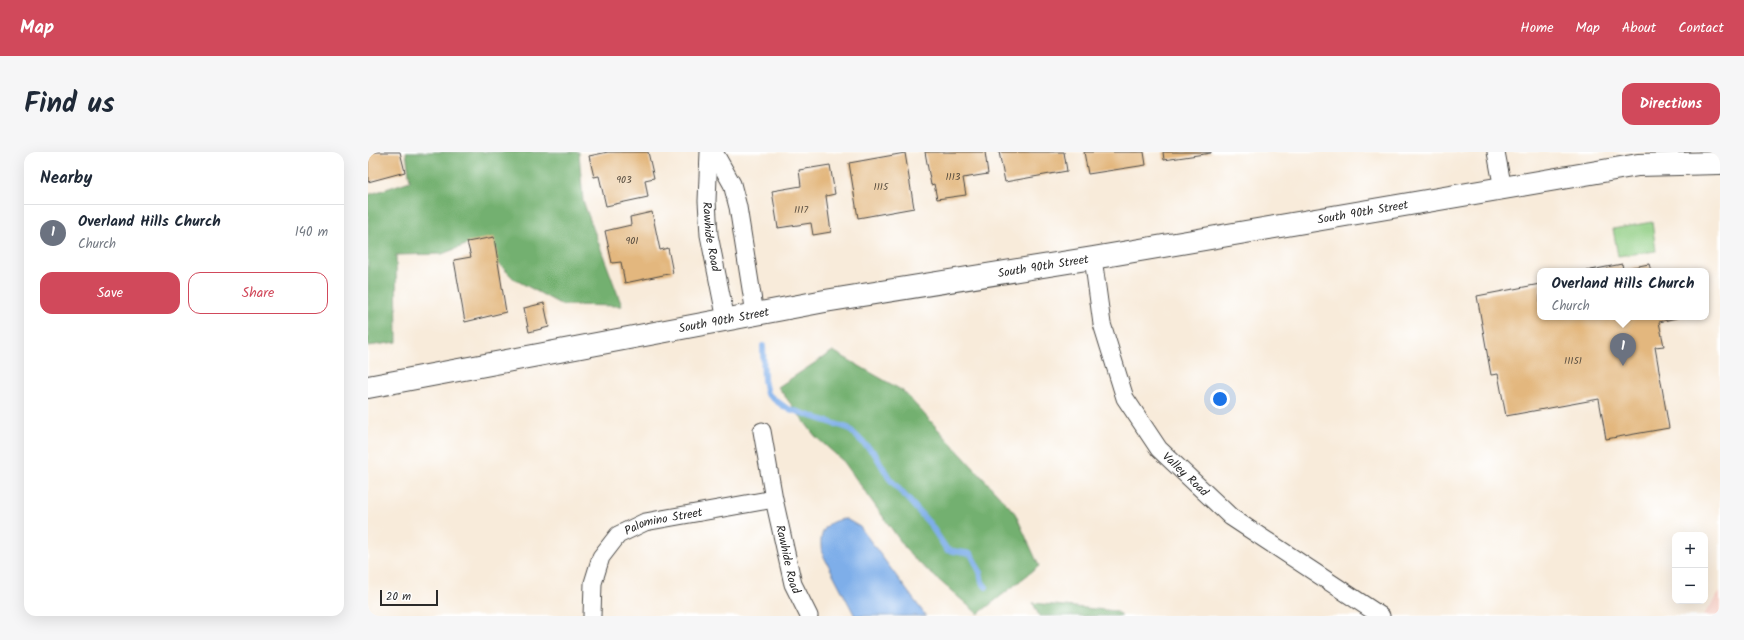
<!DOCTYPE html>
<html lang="en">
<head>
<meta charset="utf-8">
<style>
  body { margin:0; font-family:Kalam,sans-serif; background:#f6f6f7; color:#1f2937 }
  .controls { position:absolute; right:12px; bottom:12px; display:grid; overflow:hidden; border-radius:8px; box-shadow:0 4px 16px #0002 }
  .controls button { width:36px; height:36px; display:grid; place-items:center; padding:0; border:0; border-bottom:1px solid #e0e1e3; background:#fff; color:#1f2937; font:20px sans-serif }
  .scale { position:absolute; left:12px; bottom:10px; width:58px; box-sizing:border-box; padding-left:4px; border:2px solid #2b2b2b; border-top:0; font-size:11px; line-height:14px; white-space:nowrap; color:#2b2b2b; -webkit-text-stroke:3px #fff; paint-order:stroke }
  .you { position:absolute; left:852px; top:247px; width:14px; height:14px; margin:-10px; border:3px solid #fff; border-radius:50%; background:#1a73e8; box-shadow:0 0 0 6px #1a73e833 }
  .badge { display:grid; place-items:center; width:26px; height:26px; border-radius:50%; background:#d1495b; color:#fff; font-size:13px; font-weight:700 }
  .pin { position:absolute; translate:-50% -33px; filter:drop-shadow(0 1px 2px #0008) }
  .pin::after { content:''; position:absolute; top:21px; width:14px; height:12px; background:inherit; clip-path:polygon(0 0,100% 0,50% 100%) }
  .popup { position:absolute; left:1169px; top:116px; width:172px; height:52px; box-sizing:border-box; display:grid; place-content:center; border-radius:8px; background:#fff; filter:drop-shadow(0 1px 3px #0005); font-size:13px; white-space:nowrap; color:#747a83 }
  .popup b { font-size:15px; color:#1f2937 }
  .popup::after { content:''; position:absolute; left:50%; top:100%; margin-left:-8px; border:8px solid transparent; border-top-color:#fff }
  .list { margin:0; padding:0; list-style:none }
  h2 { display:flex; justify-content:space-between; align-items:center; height:52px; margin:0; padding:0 16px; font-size:17px }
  h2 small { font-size:13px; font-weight:400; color:#747a83 }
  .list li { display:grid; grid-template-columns:26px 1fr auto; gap:12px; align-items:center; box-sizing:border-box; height:56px; padding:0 16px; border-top:1px solid #e0e1e3 }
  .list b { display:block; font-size:15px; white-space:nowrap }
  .list p { margin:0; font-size:13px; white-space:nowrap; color:#747a83 }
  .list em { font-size:13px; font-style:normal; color:#747a83 }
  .actions { display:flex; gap:8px; padding:12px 16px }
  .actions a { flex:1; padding:9px 0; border:1px solid #d1495b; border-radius:12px; text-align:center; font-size:14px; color:#d1495b }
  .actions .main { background:#d1495b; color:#fff }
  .map { position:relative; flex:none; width:1352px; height:464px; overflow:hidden; border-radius:12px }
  header { display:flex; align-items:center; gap:24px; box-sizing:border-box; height:56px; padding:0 20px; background:#d1495b; color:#fff }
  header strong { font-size:19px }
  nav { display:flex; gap:22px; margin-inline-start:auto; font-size:14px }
  .intro { display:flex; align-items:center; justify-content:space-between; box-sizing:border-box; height:96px; padding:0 24px }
  h1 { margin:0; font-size:28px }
  .button { padding:10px 18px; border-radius:12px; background:#d1495b; color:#fff; font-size:14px; font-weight:700 }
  main { display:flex; gap:24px; padding:0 24px }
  aside { flex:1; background:#fff; border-radius:12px; box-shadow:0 4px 16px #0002 }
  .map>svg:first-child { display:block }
</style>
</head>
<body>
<header>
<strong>Map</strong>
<nav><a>Home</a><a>Map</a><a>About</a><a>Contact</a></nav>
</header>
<div class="intro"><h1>Find us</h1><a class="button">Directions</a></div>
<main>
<aside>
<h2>Nearby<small></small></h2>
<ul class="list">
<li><span class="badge" style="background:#6b7280">1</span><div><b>Overland Hills Church</b><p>Church</p></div><em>140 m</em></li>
</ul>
<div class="actions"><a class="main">Save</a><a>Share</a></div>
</aside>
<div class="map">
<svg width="1352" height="464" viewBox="0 0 1352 464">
  <rect width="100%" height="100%" fill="#fff"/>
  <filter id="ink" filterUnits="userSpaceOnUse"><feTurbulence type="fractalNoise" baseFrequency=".025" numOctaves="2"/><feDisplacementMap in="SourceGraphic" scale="8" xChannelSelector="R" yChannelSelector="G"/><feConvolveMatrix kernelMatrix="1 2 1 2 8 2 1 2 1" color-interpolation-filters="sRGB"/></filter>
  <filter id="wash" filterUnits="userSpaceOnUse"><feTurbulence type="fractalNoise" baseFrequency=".012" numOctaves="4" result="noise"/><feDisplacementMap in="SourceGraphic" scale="16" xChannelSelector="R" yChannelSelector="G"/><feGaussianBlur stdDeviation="0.9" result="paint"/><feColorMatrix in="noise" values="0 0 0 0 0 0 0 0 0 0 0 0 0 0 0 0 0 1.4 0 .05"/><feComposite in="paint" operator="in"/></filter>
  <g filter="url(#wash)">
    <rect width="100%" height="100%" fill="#f8ebda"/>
    <path fill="#f7d1c8" d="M1352 440V464H1335Z"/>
    <path fill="#8fcd82" stroke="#5d7c56" d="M1284 70 1288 99 1250 104 1245 77Z"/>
    <path fill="#73b070" stroke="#4f6e4e" d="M38 0H211L215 49 254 154 194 153 146 127 108 89 74 102 28 103 29 190 0 194V43L42 29Z
      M465 199 535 239 647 361 671 414 610 462 543 404 476 310 447 284 410 235Z
      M665 451 748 459 754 464H671Z"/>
    <path fill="#7eaee9" stroke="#546c8a" d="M478 367 492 375 558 464H487L454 401C450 381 457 368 478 367Z"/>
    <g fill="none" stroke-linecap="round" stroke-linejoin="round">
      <path stroke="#7eaee9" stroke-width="6" d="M395 194 396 228 399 242 418 256 480 276 507 302 521 326 562 372 579 398 603 402 612 420 614 430 618 435"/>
    </g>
    <g id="blocks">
      <path fill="#e3b77e" d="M0 0H32L37 20 0 30Z
        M240 0H280L286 26 277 28 280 45 238 54 231 24 226 25 221 4Z
        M557 0H617L620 22 595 26 598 43 569 47 566 32 563 33Z
        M631 0H696L699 19 637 30Z
        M716 0H776L778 13 720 22Z
        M795 0H843V1L796 8Z
        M537 1 546 56 490 66 481 11Z
        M462 13 467 42 458 44 463 80 445 83 443 71 410 76 404 39 433 34 431 18Z
        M284 60 292 98 300 96 305 121 257 131 253 110 244 111 237 79 263 73 262 65Z
        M126 85 138 160 97 170 86 108 103 105 99 90Z
        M1254 112 1255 117 1281 112 1283 119H1218Z
        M1172 132V165H1313L1291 170 1296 194 1287 195 1301 276 1238 287 1231 247 1138 264 1130 222 1123 223 1109 144Z
        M176 151 181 175 161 180 156 156Z"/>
    </g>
  </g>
  <g filter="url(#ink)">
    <use href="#blocks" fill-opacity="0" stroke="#4a4845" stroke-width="1"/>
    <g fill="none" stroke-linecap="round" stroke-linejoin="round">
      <defs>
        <g id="minor">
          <path id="s1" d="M341 0 339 49 341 83 358 168"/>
          <path d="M346 0 364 32 370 55 387 162"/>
          <path d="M1128 0 1135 37"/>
          <path id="s2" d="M725 106 734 172 757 246 791 297 863 365 1013 464"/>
          <path id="s3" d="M394 279 406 347 425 432 441 464"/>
          <path id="s4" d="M224 464 225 431 233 405 250 383 277 370 406 347"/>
        </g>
        <g id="tertiary">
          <path id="s5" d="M0 235 457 149 725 106 1270 13 1352 11"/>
        </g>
      </defs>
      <use href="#minor" stroke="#4a4845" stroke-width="19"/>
      <use href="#tertiary" stroke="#4a4845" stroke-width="24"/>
      <use href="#minor" stroke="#fff" stroke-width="17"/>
      <use href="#tertiary" stroke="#fff" stroke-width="22"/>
    </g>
  </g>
  <g text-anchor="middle" stroke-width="4" stroke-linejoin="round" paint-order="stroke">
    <g font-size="10" fill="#594e40">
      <text x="585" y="28">1113</text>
      <text x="256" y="31">903</text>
      <text x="513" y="38">1115</text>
      <text x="433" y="61">1117</text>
      <text x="264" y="92">901</text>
      <text x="1205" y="212">11151</text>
    </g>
    <g font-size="12" fill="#2b2b2b" stroke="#fff">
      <text dy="4" stroke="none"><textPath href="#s5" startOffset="1010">South 90th Street</textPath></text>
      <text dy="4" stroke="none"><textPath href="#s1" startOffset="85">Rawhide Road</textPath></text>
      <text dy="4" stroke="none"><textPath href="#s5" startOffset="686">South 90th Street</textPath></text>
      <text dy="4" stroke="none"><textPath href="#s5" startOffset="362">South 90th Street</textPath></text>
      <text dy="4" stroke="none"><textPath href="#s2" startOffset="242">Valley Road</textPath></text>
      <text dy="4" stroke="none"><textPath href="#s4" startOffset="136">Palomino Street</textPath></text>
      <text dy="4" stroke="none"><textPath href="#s3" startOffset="131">Rawhide Road</textPath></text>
    </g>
  </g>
</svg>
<div class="controls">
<button>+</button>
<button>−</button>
</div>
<div class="scale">20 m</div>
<div class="you"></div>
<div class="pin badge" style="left:1255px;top:214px;background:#6b7280">1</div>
<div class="popup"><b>Overland Hills Church</b>Church</div>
</div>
</main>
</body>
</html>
